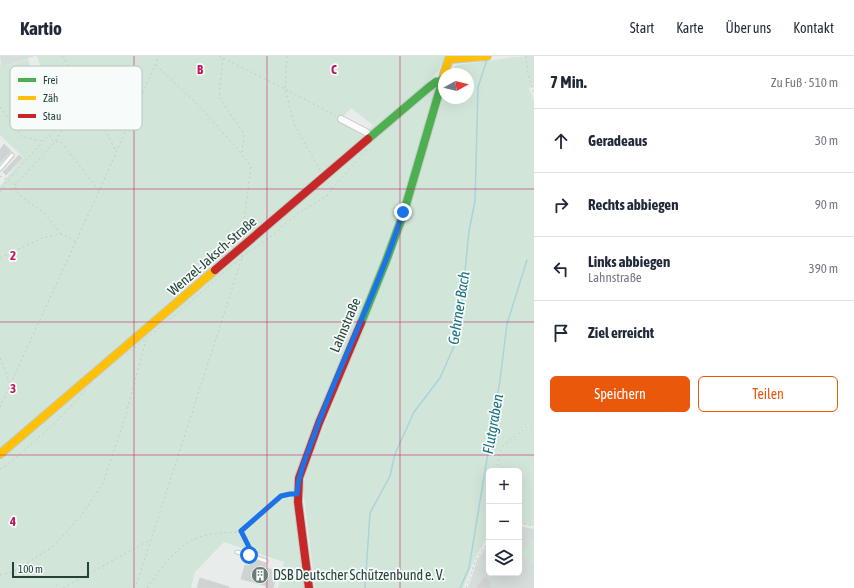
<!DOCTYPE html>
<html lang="de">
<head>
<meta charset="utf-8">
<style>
  body { margin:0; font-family:"Asap Condensed",sans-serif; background:#f6f6f7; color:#1f2937 }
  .controls { position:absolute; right:12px; bottom:12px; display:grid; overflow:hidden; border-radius:6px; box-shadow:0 4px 16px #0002 }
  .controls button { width:36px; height:36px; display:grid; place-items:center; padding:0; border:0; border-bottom:1px solid #e0e1e3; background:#fff; color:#1f2937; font:20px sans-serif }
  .compass { position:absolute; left:438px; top:12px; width:36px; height:36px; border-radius:50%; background:#fff; box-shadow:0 4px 16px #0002; rotate:82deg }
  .scale { position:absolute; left:12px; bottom:10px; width:77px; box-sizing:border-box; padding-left:4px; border:2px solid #24423a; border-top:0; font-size:11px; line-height:14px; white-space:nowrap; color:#24423a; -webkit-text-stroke:3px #f7fbf9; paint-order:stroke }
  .stop { position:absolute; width:12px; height:12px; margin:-9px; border:3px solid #1a73e8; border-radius:50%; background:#fff }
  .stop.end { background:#1a73e8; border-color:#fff; box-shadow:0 1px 4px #0008 }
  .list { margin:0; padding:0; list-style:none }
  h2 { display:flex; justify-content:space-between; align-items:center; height:52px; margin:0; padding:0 16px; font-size:17px }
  h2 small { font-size:13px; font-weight:400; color:#747a83 }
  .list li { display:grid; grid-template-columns:26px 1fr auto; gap:12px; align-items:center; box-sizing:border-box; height:64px; padding:0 16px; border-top:1px solid #e0e1e3 }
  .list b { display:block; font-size:15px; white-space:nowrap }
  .list p { margin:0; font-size:13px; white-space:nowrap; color:#747a83 }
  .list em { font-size:13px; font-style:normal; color:#747a83 }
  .actions { display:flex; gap:8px; padding:12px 16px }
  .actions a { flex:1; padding:9px 0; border:1px solid #ea580c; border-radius:6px; text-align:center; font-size:14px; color:#ea580c }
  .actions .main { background:#ea580c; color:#fff }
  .icon { flex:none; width:22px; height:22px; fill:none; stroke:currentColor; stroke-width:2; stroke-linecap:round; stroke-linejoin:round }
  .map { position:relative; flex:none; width:534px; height:532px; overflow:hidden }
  header { display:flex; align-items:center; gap:24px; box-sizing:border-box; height:56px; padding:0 20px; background:#fff; border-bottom:1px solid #e0e1e3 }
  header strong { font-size:19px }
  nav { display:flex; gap:22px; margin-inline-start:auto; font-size:14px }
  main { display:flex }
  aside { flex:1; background:#fff }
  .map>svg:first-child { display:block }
</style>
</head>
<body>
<header>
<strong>Kartio</strong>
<nav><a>Start</a><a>Karte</a><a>Über uns</a><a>Kontakt</a></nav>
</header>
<main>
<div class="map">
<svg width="534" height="532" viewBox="0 0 534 532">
  <rect width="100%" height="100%" fill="#e8edeb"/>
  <path fill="#d6dedb" d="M0 0H35L2 11Z
    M519 470 534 473V532H468L477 504 489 487V517H519Z"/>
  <path fill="#d1e6d8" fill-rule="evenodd" d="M37 0H446L438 15 425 29 435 32V38L433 40 401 154 383 204 300 409 306 532H278L284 506 224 486 195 516 191 532H0V130L23 101 0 79V5L2 11 28 3 36 30 46 26ZM351 52 373 69 366 76 341 63Z
    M534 0V31L529 32 534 44V364L503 390 499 397 496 415H489V455L485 485 475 502 463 532H315L303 432 306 417 320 380 396 194 444 39V42H468V18H451L454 11 458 9 515 1Z
    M534 365V470L519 467V415H497L499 399 503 390Z
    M534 482V509L521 497Z"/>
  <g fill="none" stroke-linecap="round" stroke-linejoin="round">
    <path stroke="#a9d4db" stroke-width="1.5" d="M365 532 370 457 390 420 395 398 414 356 440 322 455 288 461 255 469 175 475 145 478 31 487 4
      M460 532 469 512 500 324 507 268 527 204"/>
  </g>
  <path fill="#cfd4d2" stroke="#d1d6d4" d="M4 88 11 95 0 107V94Z
    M19 99 22 102 6 119 3 116Z
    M251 503 266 508 265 512 278 515 273 532H266V530L260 528 241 523 245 509 249 510Z
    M485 521 491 527 489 530 491 532H476Z
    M200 522 229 531V532H197Z"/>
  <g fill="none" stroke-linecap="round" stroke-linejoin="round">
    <defs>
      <path id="lane" d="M0 113 12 99
        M237 496 249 499
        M266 505 249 499V491L241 475 281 440 290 438H297"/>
      <path id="street" d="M341 63 366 76 371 81"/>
      <path id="fast" d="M368 83 428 32 436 26 442 25
        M361 267 386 205 403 159 444 19"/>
      <path id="slow" d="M449 3 487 0
        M444 18 450 0
        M0 398 215 214"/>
      <path id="jam" d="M215 214 368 83
        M309 532 298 446 299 422 319 367 361 267"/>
    </defs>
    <use href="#lane" stroke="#c5cac8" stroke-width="5"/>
    <use href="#street" stroke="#c5cac8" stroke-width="8"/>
    <use href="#fast" stroke="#c3cbc8" stroke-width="10"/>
    <use href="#slow" stroke="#c3cbc8" stroke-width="10"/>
    <use href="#jam" stroke="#c3cbc8" stroke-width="10"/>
    <path stroke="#c3ccca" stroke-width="1" stroke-dasharray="2 3" stroke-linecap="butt" d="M62 0 85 35 116 95
      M219 0 285 33 336 60
      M287 0 285 33 295 70 320 114
      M526 0 528 18 534 38
      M223 2 219 41 244 78 242 99 251 110 242 182
      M156 9 199 50 242 98
      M0 51 22 81 43 85
      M56 86H61L99 135
      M0 120 8 124 49 79 54 86
      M15 129 55 86 85 35
      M332 133 368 92
      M0 136 8 124 15 129 18 138 37 152 44 156 61 178
      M0 202 42 182 61 178 75 185
      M127 298 176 258 243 200 270 181 297 158 328 139 332 133 328 127
      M0 302 10 327
      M0 351 99 135 159 0
      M0 413 6 410 56 366 86 334
      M497 415 499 399 503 390 534 365
      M519 467 534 470
      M487 486 489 473
      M0 519 13 516 51 492 81 460 103 427 124 365 146 284
      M63 532 150 484
      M133 532 137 527 243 199
      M147 532C164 509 180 482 212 478 220 477 229 477 237 476
      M466 532 476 503 489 485"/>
    <use href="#lane" stroke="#fcfcfc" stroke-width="3"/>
    <use href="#street" stroke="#fcfcfc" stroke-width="6"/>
    <use href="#fast" stroke="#4caf50" stroke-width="8"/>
    <use href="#slow" stroke="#ffc107" stroke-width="8"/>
    <use href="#jam" stroke="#c62828" stroke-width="8"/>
  </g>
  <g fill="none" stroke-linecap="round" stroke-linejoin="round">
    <path stroke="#1a73e8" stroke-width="5" d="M249 499V491L241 475 281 440 290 438H297C298 416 310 393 317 371 344 298 380 229 403 156"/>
  </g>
  <path fill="none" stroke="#c2185b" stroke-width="1" stroke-opacity="0.55" d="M134 0V532M267 0V532M400 0V532M0 133H534M0 266H534M0 399H534"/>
  <defs>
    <symbol id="building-disc" viewBox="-11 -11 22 22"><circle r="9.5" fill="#697e78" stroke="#f7fbf9"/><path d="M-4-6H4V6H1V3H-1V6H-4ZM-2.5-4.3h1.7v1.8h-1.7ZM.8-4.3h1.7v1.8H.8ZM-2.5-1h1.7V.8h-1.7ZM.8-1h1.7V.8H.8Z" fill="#fff"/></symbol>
  </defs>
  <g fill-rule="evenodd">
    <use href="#building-disc" x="250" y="509" width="20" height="20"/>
  </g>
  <g text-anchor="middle" stroke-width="3.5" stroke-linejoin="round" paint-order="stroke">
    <g font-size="14" fill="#24423a" stroke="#f7fbf9">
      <text transform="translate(212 200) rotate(-41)" y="5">Wenzel-Jaksch-Straße</text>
      <text transform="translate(345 269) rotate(-67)" y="5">Lahnstraße</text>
    </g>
    <g font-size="14" fill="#24423a" stroke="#f7fbf9" text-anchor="start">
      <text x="273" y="524">DSB Deutscher Schützenbund e. V.</text>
    </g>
    <g font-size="15" font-style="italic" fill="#1c6f80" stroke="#f7fbf9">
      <text transform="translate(459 252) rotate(-81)" y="5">Gehrner Bach</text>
      <text transform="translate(493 368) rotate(-80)" y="5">Flutgraben</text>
    </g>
  </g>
  <rect x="10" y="10" width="132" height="64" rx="6" fill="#f7fbf9" stroke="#b8c4c0" stroke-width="1"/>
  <rect x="18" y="22" width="18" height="4" fill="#4caf50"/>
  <rect x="18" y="40" width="18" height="4" fill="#ffc107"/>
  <rect x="18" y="58" width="18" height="4" fill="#c62828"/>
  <g font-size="11" fill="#24423a">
    <text x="43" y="28">Frei</text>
    <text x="43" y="46">Zäh</text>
    <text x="43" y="64">Stau</text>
  </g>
  <g font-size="13" text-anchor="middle" font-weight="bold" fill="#c2185b" stroke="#f7fbf9" stroke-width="3.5" stroke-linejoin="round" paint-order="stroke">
    <text x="200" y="18">B</text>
    <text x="334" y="18">C</text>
    <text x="13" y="204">2</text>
    <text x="13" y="337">3</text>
    <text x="13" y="470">4</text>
  </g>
</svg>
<div class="controls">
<button>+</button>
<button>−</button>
<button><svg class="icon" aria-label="layers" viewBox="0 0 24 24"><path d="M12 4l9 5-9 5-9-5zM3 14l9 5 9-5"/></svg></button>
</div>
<svg class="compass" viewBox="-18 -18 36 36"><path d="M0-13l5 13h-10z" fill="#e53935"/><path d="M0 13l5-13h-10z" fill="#747a83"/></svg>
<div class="scale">100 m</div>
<div class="stop" style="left:249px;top:499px"></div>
<div class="stop end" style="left:403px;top:156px"></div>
</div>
<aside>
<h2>7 Min.<small>Zu Fuß · 510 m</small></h2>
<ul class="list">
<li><svg class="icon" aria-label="ahead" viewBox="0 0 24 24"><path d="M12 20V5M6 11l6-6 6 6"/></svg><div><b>Geradeaus</b></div><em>30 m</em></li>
<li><svg class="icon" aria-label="right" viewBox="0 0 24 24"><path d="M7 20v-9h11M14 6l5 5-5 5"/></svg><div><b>Rechts abbiegen</b></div><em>90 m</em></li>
<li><svg class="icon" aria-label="left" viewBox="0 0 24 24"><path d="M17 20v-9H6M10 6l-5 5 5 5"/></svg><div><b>Links abbiegen</b><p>Lahnstraße</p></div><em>390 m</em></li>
<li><svg class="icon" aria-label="arrive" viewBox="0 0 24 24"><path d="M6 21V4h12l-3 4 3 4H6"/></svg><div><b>Ziel erreicht</b></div></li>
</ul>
<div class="actions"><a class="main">Speichern</a><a>Teilen</a></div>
</aside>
</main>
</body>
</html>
